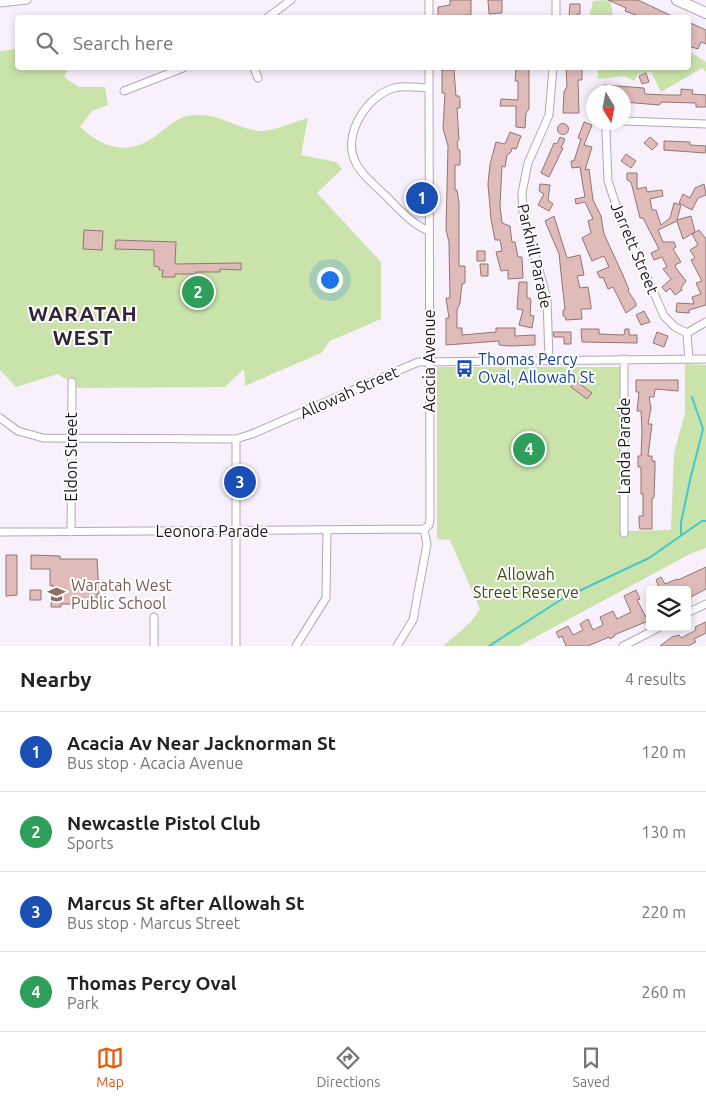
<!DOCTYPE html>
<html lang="en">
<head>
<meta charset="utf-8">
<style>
  body { margin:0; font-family:Ubuntu,sans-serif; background:#f2f2f2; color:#222 }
  .controls { position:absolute; right:15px; bottom:15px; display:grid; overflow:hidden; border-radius:5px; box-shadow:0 2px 8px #0003 }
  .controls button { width:45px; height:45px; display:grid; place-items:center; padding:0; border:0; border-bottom:1px solid #e0e0e0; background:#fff; color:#222; font:25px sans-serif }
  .compass { position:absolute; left:586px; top:85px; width:45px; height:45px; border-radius:50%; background:#fff; box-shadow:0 2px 8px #0003; rotate:170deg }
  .you { position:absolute; left:329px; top:279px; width:18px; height:18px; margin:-12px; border:4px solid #fff; border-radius:50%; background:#1a73e8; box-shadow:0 0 0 8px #1a73e833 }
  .badge { display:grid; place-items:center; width:32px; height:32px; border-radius:50%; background:#ea580c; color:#fff; font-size:16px; font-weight:700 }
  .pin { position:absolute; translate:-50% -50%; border:2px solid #fff; box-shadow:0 1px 5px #0006 }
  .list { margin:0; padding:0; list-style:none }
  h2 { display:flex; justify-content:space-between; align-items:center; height:65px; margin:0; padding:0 20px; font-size:21px }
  h2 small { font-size:16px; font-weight:400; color:#767676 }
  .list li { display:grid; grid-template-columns:32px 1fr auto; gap:15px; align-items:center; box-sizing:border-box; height:80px; padding:0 20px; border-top:1px solid #e0e0e0 }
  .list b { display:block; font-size:19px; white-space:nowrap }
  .list p { margin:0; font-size:16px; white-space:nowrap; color:#767676 }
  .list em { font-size:16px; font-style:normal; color:#767676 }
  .icon { flex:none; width:28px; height:28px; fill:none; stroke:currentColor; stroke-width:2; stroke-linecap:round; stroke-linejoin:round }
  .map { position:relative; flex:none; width:706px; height:646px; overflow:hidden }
  .search { position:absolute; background:#fff; box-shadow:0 2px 8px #0003; left:15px; right:15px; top:15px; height:55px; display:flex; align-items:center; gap:12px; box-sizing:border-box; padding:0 18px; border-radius:5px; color:#767676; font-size:19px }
  .sheet { height:385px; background:#fff }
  nav { display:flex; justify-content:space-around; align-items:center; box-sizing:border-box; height:70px; border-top:1px solid #e0e0e0; background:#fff; font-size:14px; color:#767676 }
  nav a { display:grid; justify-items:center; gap:2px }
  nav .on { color:#ea580c }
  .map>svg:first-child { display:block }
</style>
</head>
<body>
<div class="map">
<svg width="706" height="646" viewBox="0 0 706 646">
  <rect width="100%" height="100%" fill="#f8f1fc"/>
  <path fill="#cae3ab" d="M606 0 611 3 613 17H589L593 1Z
    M17 49 18 68H68L64 77 79 87H105L108 105 92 111 80 127C105 150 130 156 158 134 166 128 177 118 187 116 216 110 235 129 260 131 271 132 296 121 308 118L301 155 336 162 342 169 317 193 381 262V319L330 341 321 353 245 386 244 369 225 387 79 388 58 374 16 387 0 370V51Z
    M689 51 706 62V72L702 68 661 92 651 72 638 74 634 81 625 76 598 79V68H688Z
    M685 364 706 365V548L690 554 519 646H443L470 623 480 609 450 540 437 539V367H620L621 531 671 530 674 453 685 413Z"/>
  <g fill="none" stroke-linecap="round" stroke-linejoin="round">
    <path stroke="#43c8cb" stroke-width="2" d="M681 535V523L690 480 703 429 692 397
      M489 646 562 599 649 558 702 521H706"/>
  </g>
  <path fill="#dfbcb9" stroke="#947471" d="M450 0H471V15L438 16V7L450 5Z
    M488 0H502V13L489 14Z
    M608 0H638L676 18H644L625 11 626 8Z
    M570 4H580V14H577V16H569Z
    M688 22 706 30V44L701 42 698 49 688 46Z
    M566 68H582V80H578L579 113H563L564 92 567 86Z
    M516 69H529V109L526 113 525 128 516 127V106H500L501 99 518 100V81H515Z
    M442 70H454L456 96H459L460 99V108H457L459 140 457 142 458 150H460V165H455V190H457L459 203V266H465V283L462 284 460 303 457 310V328H462V335L496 332V328H515V336L535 335V345L510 346 499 345V341L446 345V318H449L446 298H450L449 242 446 230 448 146 443 128 445 93H442Z
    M646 73 649 82 642 84 639 76Z
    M604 85 644 88 645 94 666 95H681V89L693 90 692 94 706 95V107H696V103L662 102 659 105 624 102V92H604Z
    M584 122 592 125 584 145 592 147 585 170 589 169 593 200 601 216 604 234 622 273 629 290 628 291 636 303V306L626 313 613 287 608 289 603 277 600 278 597 272 609 267 604 256 592 261 582 238 591 233 588 221 593 219 585 202 576 204 575 199 585 197 583 186 580 167 572 168 571 161H574L581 139 578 138Z
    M557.5 129a5.5 5.5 0 1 1 11 0a5.5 5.5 0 1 1-11 0Z
    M510 132 521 136 516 149 512 148 511 152 507 155 505 167 502 166 500 206 502 223 510 226 512 242H515L518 257H522L523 278 508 279V270L501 271 496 252 502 251 500 240H495L491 219 488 184 490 164 496 142 505 144Z
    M560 137 565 139 561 148H563L549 177 541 173 554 143 557 144Z
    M650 137 658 144 652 150 644 143Z
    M664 141 690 142V145L706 146 705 153 664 150Z
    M626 154 636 161 631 168 621 161Z
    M627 173H637V189L646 187 647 192 662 190 663 196 650 199 652 210H656L661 225 670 218 674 203 681 205 677 220 691 216 695 232 683 239 677 221 658 230 663 242H674L676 247 673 249 681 262 675 265 676 268 686 281 681 288 682 290 675 295 670 288 666 292 662 287 671 279 663 269 667 267 662 257 654 260 651 253 659 249 643 218H640L631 182 627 180Z
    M540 184 550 185 548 200 553 204 549 211 538 205 544 194 539 191Z
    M704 184 706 195 698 198 692 210 679 203 683 194 690 198 695 188Z
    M554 216 567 258 580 255 584 275 577 276 580 288 588 287 591 306V309H581L582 319 566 320 565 316H563V310H565L559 254 545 221Z
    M84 230 103 231 102 250 83 249Z
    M699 230 706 239V305L689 310V313L676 312 677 303 694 304 692 297 701 294 696 283 702 281 691 260 695 258 690 250 698 245 692 234Z
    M116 240 176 242 175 264 241 263V270L220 269V272H196V274H175V277H162L163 270H159V267L154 266V250L115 249Z
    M477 251H485V261H477Z
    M480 264H488V276H481Z
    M519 282H527V298H530L531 301 530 315 534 316 532 328 519 325 523 310 517 309Z
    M644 311 650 322 641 325 636 315Z
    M581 329H599V334L624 335 625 329H629V335H637V343L582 342Z
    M553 332H571V344H564V337H554Z
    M657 332 668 336 664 347 653 343Z
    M636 380H678V391L655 389 654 397H649L651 408 648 424H652L648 456H652V461H655V470L654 498H652V529H640L639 522V516H643V494H641V467H638V456H641L642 431 641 411H637L639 392H636Z
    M576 381 592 393 587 399 571 387Z
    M6 555H17V595L6 596Z
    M31 555 60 556V559H97L99 594H97V607H88V604H61V607H51L53 585 50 586V569H31Z
    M706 567V589L687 599V590H653L659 587 656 580 661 577 665 584 677 579 678 580Z
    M30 590H41V600H30Z
    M636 590 640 599 637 600 648 621 614 635 615 636 610 639 609 637 588 646H566L562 636 559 638 556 632 568 626 573 635 583 630 580 624 588 619 593 630 603 625 600 617 613 611 617 619 631 612 624 596Z
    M706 622V633L694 639 696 642 688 646H660L672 637 679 635 681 638 696 630 695 627Z"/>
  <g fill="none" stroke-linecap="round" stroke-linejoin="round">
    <defs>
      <path id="street" d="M429 0V18
        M0 3 27 0
        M267 18 291 0
        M556 18V0
        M254 68 258 78
        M429 88C418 88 405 85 394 88 368 95 342 134 355 161 361 175 377 187 388 198 401 211 412 224 429 231
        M124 91 183 68
        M624 121 706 124
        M614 122 608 126 606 131 608 181 618 211 664 316 675 327 687 333 689 359
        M687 333 706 322
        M624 359V533
        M549 360 547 299 523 213 522 193 528 163 549 115 553 68
        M0 418 18 431 43 438 236 439 252 434 418 362 706 359
        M424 529 429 525 430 519 429 68
        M0 532 424 529
        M71 532 72 382
        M687 613 706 604
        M154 617V646
        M236 646V439
        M296 646 326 598 327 530
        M397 646 413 620 427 544 424 529
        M623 646 660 627"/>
      <path id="secondary" d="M677 0 706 13"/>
    </defs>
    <use href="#street" stroke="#b5a4be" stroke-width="9"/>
    <use href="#secondary" stroke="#b5a4be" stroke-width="12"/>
    <use href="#street" stroke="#fff" stroke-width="7"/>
    <use href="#secondary" stroke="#fff" stroke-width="10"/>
  </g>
  <defs>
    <symbol id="bus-bare" viewBox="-9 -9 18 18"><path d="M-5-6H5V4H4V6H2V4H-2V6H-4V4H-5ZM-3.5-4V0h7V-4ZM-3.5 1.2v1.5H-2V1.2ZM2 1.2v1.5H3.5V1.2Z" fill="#1a4fb4" stroke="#fff" stroke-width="2.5" paint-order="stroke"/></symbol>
    <symbol id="school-bare" viewBox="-9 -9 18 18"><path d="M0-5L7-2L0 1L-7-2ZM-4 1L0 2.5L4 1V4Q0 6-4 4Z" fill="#8d6e63" stroke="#fff" stroke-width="2.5" paint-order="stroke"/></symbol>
  </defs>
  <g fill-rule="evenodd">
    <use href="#bus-bare" x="452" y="356" width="25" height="25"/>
    <use href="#school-bare" x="44" y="582" width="25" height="25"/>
  </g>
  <g text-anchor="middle" stroke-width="4" stroke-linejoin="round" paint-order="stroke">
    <g font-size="16" fill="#1c161f" stroke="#fff">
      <text transform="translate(635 248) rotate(67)" y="6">Jarrett Street</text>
      <text transform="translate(535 256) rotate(77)" y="6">Parkhill Parade</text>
      <text transform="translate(429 361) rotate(-90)" y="6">Acacia Avenue</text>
      <text transform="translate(349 392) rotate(-24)" y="6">Allowah Street</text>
      <text transform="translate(624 446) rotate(-90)" y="6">Landa Parade</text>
      <text transform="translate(71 457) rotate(-90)" y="6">Eldon Street</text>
      <text x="212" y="537">Leonora Parade</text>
    </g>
    <g font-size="16" fill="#164399" stroke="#fff" text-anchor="start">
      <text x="478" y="365">Thomas Percy<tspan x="478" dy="18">Oval, Allowah St</tspan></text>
    </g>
    <g font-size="16" fill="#374d14" stroke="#fff">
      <text x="526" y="580">Allowah<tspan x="526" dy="18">Street Reserve</tspan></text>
    </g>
    <g font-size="16" fill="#785e54" stroke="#fff" text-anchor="start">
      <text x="71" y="591">Waratah West<tspan x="71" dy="18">Public School</tspan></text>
    </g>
    <g font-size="21" font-weight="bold" letter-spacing="1" fill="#322539" stroke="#fff">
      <text x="83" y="321">WARATAH<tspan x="83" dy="24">WEST</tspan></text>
    </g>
  </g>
</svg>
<div class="controls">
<button><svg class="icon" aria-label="layers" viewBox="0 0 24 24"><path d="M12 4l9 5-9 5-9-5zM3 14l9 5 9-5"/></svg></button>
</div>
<svg class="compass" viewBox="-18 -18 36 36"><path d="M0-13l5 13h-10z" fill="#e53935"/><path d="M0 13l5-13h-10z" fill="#767676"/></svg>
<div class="you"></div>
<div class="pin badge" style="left:422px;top:198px;background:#1a4fb4">1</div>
<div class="pin badge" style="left:198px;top:292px;background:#2e9e5b">2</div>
<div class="pin badge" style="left:240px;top:482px;background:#1a4fb4">3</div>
<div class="pin badge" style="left:529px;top:449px;background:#2e9e5b">4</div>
<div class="search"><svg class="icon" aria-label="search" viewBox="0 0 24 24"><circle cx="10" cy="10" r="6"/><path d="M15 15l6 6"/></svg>Search here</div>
</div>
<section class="sheet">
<h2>Nearby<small>4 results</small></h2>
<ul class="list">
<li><span class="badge" style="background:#1a4fb4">1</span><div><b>Acacia Av Near Jacknorman St</b><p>Bus stop · Acacia Avenue</p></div><em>120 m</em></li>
<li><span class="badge" style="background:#2e9e5b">2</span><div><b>Newcastle Pistol Club</b><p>Sports</p></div><em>130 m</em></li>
<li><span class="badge" style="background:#1a4fb4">3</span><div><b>Marcus St after Allowah St</b><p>Bus stop · Marcus Street</p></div><em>220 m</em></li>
<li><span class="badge" style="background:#2e9e5b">4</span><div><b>Thomas Percy Oval</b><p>Park</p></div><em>260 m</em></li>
</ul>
</section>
<nav>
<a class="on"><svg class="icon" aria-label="map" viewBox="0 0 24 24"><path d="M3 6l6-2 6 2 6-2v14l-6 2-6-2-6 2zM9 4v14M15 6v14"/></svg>Map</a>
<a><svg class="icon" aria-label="directions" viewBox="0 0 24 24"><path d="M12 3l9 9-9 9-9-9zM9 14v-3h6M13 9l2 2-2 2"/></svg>Directions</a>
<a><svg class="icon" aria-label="saved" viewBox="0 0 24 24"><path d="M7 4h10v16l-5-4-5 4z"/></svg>Saved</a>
</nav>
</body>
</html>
